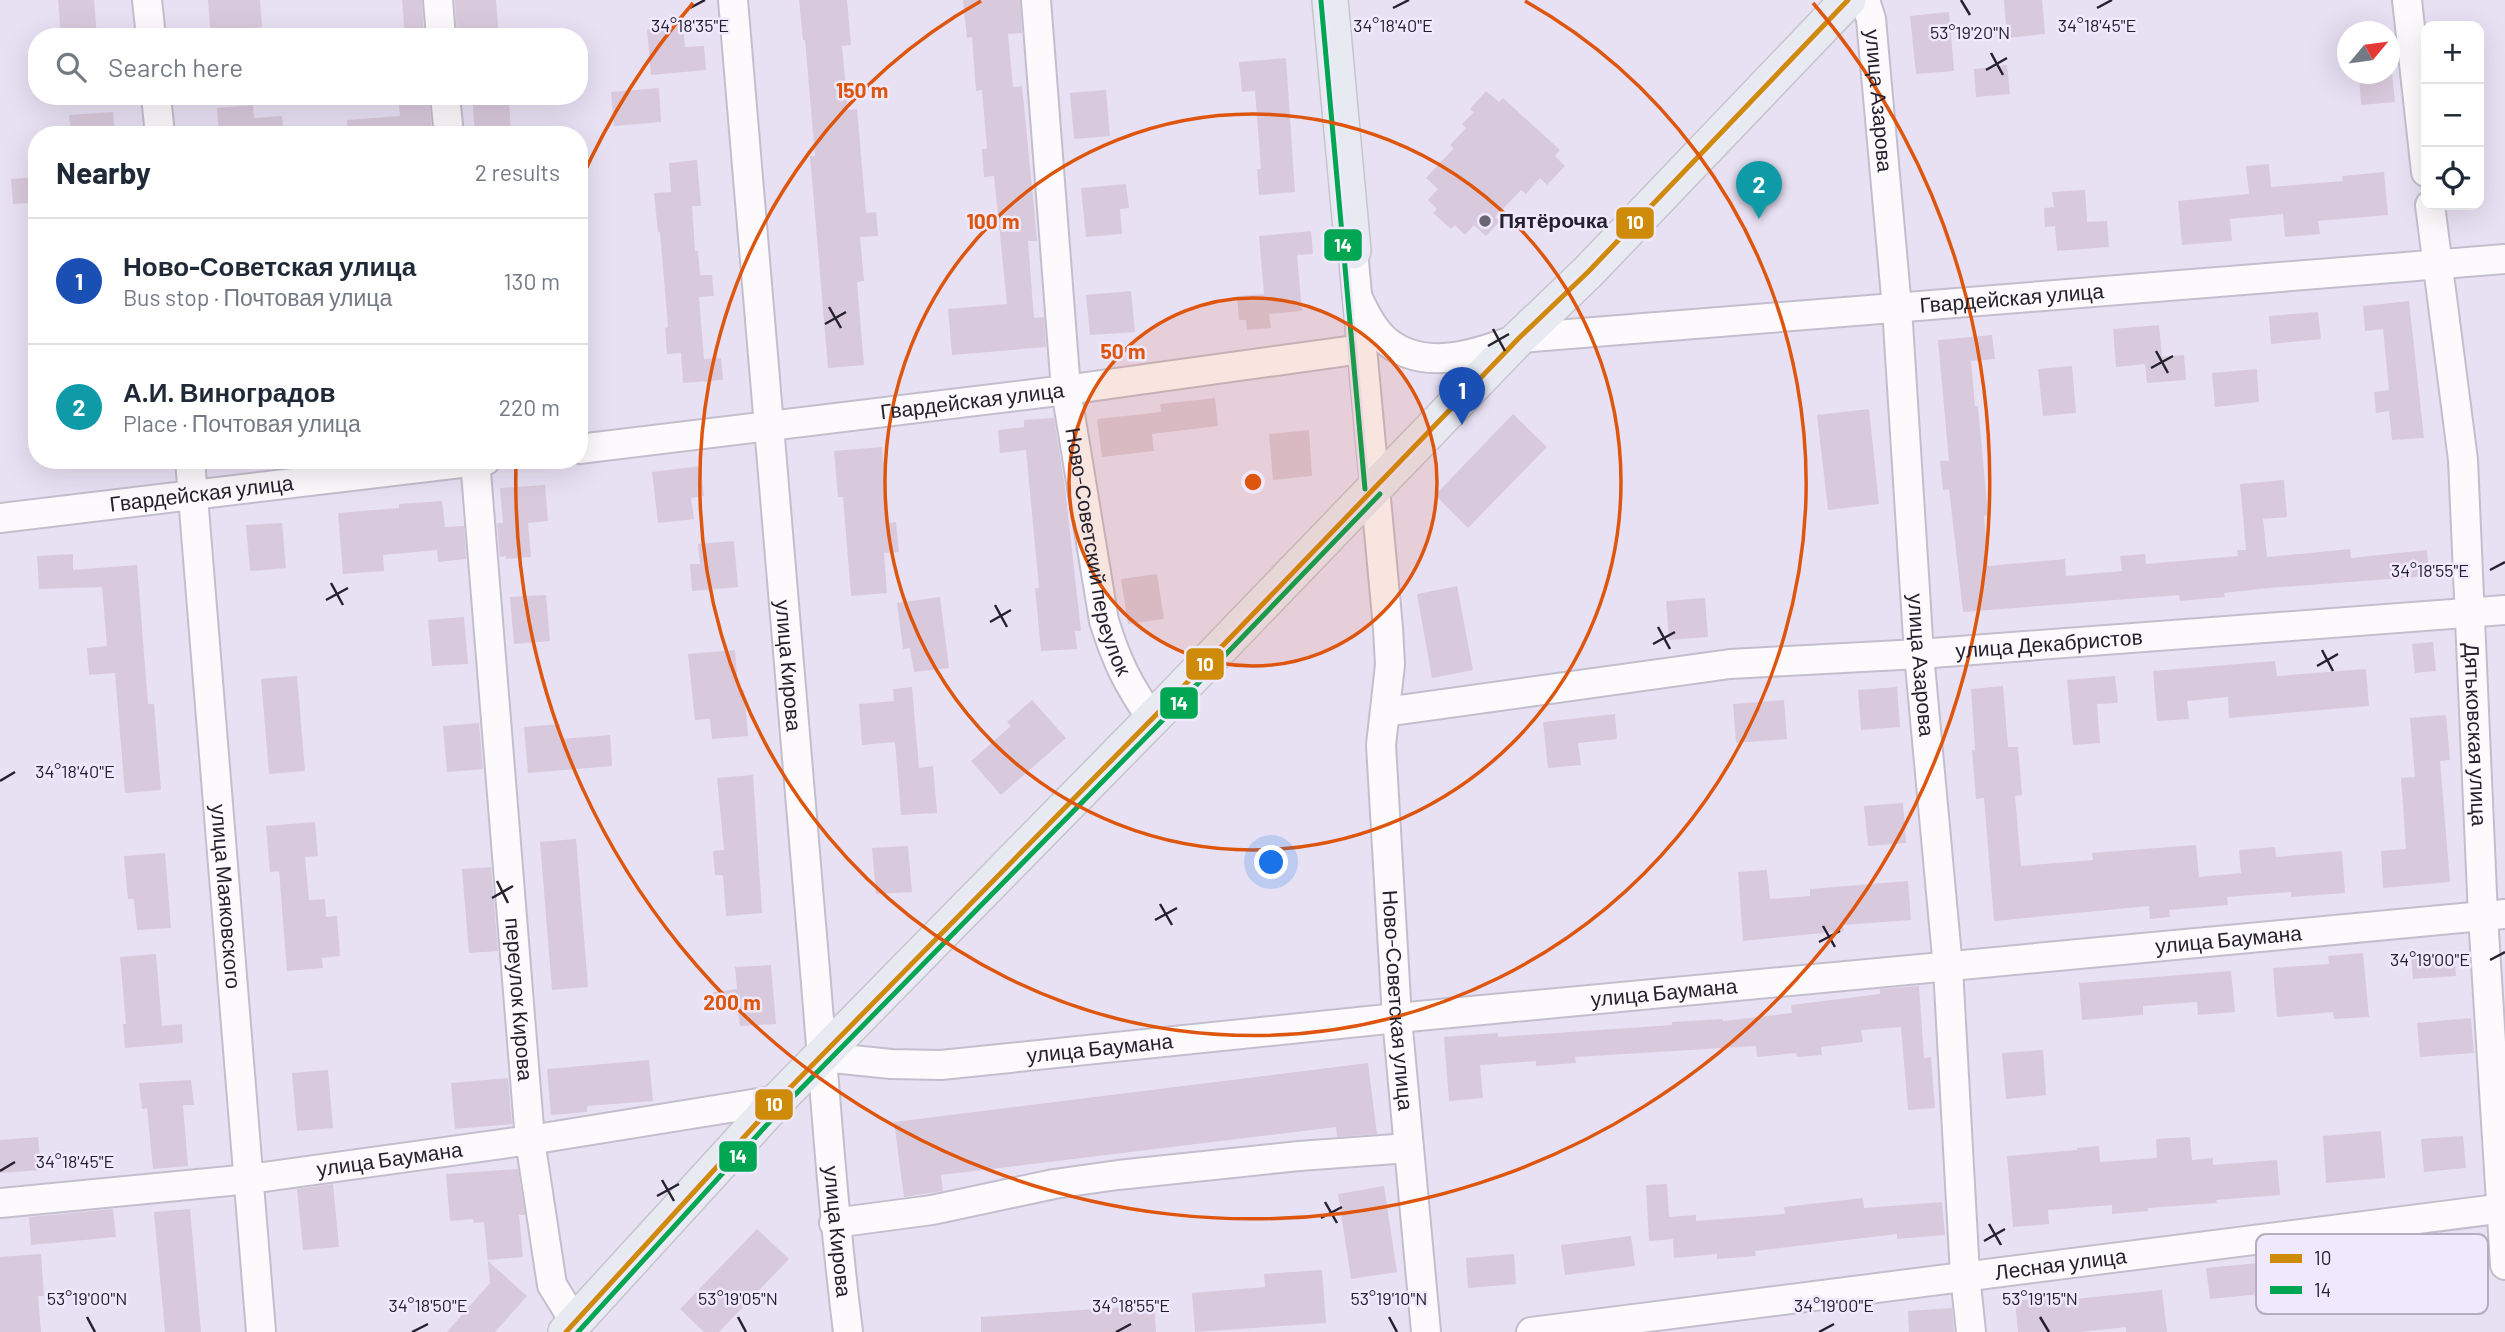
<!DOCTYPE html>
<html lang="en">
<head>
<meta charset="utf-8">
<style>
  body { margin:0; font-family:Barlow,sans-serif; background:#f6f6f7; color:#1f2937 }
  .controls { position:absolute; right:21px; top:21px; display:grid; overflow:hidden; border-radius:14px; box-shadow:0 7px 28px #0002 }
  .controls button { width:63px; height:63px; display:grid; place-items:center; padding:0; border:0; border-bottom:2px solid #e0e1e3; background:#fff; color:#1f2937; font:35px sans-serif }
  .compass { position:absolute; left:2337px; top:21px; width:63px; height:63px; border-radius:50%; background:#fff; box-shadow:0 7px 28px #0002; rotate:61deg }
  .you { position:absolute; left:1272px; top:863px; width:24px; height:24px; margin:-18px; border:5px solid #fff; border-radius:50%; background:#1a73e8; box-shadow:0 0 0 10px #1a73e833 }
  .badge { display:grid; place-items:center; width:46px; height:46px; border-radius:50%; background:#111827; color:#fff; font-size:23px; font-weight:700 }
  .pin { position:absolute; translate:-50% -58px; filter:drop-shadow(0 2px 4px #0008) }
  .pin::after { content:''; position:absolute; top:37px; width:24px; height:21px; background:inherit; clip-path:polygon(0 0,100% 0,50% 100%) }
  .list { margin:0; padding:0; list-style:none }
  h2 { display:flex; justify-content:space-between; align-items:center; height:91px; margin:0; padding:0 28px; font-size:30px }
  h2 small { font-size:23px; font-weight:400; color:#747a83 }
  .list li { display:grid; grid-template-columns:46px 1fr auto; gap:21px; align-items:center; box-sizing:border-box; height:126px; padding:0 28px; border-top:2px solid #e0e1e3 }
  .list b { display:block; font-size:26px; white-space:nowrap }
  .list p { margin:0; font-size:23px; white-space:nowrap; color:#747a83 }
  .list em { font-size:23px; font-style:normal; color:#747a83 }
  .icon { flex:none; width:38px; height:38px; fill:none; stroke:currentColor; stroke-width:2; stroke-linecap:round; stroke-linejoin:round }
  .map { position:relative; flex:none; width:2505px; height:1332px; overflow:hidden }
  .search { position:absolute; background:#fff; box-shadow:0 7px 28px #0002; left:28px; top:28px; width:560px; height:77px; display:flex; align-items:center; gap:18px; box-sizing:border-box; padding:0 24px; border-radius:28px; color:#747a83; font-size:26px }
  .panel { position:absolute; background:#fff; box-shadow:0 7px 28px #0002; left:28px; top:126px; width:560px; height:343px; border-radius:28px }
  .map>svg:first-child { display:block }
</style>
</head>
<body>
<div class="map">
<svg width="2505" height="1332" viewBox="0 0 2505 1332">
  <rect width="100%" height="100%" fill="#e8e1f4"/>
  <path fill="#d9c9dc" d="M58 0H94L97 37H61Z
    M208 0H260L262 27 246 29 247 37H211Z
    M402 0H422L424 37H405Z
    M455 0H496L499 37H457Z
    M799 0H847L851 45 842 46 848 110 857 109 866 213 876 212 878 236 860 237 864 281 857 282 864 365 828 368 810 156H815L805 40H803Z
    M963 0H1020L1022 33 1008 34 1013 87 1022 86 1034 207 1037 241H1028L1034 318 1044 317 1046 347 952 355 948 309 1007 304 994 176 984 177 982 149H987L982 90 976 91 972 37 967 38Z
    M2004 0H2042L2045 34 2007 38Z
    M1949 12 1954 71 1916 74 1910 16Z
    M683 26 685 47 704 46 706 70 651 75 647 29Z
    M1286 58 1295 192 1259 195 1257 169H1261L1255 91 1242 92 1239 62Z
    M2007 65 2010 94 1976 97 1974 69Z
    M2359 74H2392L2395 102 2361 105Z
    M659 88 661 122 614 126 611 92Z
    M1106 90 1110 136 1074 139 1070 93Z
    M1486 91 1499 102 1503 98 1560 150 1555 156 1565 166 1547 185 1540 178 1526 194 1521 190 1495 217 1500 221 1486 236 1474 225 1465 235 1455 225 1451 229 1433 213 1437 209 1428 200 1438 189 1426 178 1454 148 1450 145 1466 128 1462 124 1474 112 1470 109Z
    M398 96H429L432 135H348L347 120 400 116Z
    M509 102 511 135H475L473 105Z
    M253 105 254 118 282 116 284 135H219L217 108Z
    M113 112 115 135H71L69 115Z
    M697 160 701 206H692L695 251H698L700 275H712L714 296 699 297 704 359 721 358 723 380 683 383 681 353 667 354 665 328 668 327 660 232H658L654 193 671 192 669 163Z
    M2269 164 2271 187 2343 181 2342 176 2384 172 2388 215 2318 221 2320 234 2285 237 2283 214 2230 219 2232 241 2182 245 2178 201 2249 194 2246 166Z
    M37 177V202L13 204 11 179Z
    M1126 184 1129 208 1120 209 1122 234 1086 237 1081 188Z
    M2085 190 2087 222 2107 221 2109 247 2057 251 2055 226 2045 227 2044 208 2054 207 2052 192Z
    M1311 231 1313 254 1297 255 1302 311 1269 314 1271 328 1247 330 1246 320H1239L1237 296 1264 294 1259 236Z
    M1131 291 1135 332 1090 335 1086 295Z
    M2409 301 2424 438 2392 440 2389 411 2376 413 2374 392 2389 390 2383 329 2365 331 2363 306Z
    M2318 312 2321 339 2271 344 2269 316Z
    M2159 325 2162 357 2184 355 2186 380 2147 383 2145 364 2116 367 2113 329Z
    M1992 335 1995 359 1971 361 1975 406H1978L1988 515 1984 516 1988 566 2065 559 2066 576 2122 571 2120 556 2145 554 2146 564 2238 556 2237 550H2246L2240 484 2284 480 2287 517 2263 519 2267 557 2350 549 2351 558 2427 550 2429 576 2269 588 2224 593 2225 597 2180 601 2179 595 1963 612 1949 489 1943 490 1940 461H1949L1938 340Z
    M2072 366 2076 413 2043 416 2038 369Z
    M2257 369 2259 402 2215 407 2212 373Z
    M1215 398 1218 426 1152 434 1154 451 1102 457 1097 419 1161 412 1160 404Z
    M1869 409 1879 504 1828 510 1817 415Z
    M1513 414 1547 447 1468 528 1435 495Z
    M1054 418 1065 488 1081 631H1075L1077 649 1041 651 1035 588H1039L1026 450 1000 453 998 430 1024 427V420Z
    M1309 430 1312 476 1273 480 1269 434Z
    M882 447 889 523 896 522 899 552 884 553 887 593 851 596 843 497H838L834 451Z
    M701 466 704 496 691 498 694 519 658 523 652 472Z
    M545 485 548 521 528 523 531 557 506 559V556L500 557 497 523H503L500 488Z
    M442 501 445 527 464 526 466 559 438 562 437 550 383 555 384 571 343 574 338 513 399 508V504Z
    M282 523 286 568 250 571 246 525Z
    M734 541 738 587 692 591 690 564H700L698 544Z
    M73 554V570L137 565 148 704H154L161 790 125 793 115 673 89 675 87 648 107 646 102 587 39 589 37 556Z
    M1157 574 1164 619 1128 624 1121 579Z
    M1457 586 1473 670 1432 678 1417 594Z
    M546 595 550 641 514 644 510 597Z
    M940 597 949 668 914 672 910 648 903 649 897 603Z
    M1705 598 1708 637 1669 640 1666 601Z
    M464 617 468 664 432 666 428 620Z
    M2433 642 2436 671 2415 673 2412 644Z
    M735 650 738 690H744L748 736 712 739 710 719 695 720 688 654Z
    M2275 661 2277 676 2366 669 2369 706 2229 718 2228 697 2187 701 2189 719 2157 721 2153 671Z
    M297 676 305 771 269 774 261 679Z
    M2115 676 2118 703 2097 704 2100 743 2073 745 2067 680Z
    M2003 686 2008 747H2018L2022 795 2015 796 2021 866 2093 860 2092 853 2196 845 2199 877 2241 873 2239 850 2275 847 2276 857 2342 851 2345 893 2291 897V892L2227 897 2228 905 2169 910 2170 917 2150 919 2149 906 1994 921 1984 798 1976 799 1972 750H1975L1971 689Z
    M912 687 919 768 933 766 937 813 901 815 895 742 862 745 859 704 894 701 893 689Z
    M1897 687 1900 727 1861 730 1858 690Z
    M1032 700 1066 738 1001 795 971 761 1011 726 1007 722Z
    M1784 700 1787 739 1736 743 1733 704Z
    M1615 714 1617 739 1578 743 1581 765 1548 768 1543 722Z
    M2446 715 2450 760 2440 761 2450 882 2383 888 2381 851 2406 849 2401 778 2415 777 2410 718Z
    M479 723 483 769 447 772 443 726Z
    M560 724 561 739 610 735 612 766 528 773 524 727Z
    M753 775 762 913 726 916 723 875H715L713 851 724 850 717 778Z
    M1903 803 1906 843 1868 846 1864 806Z
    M315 822 318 856 305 857 309 900 325 899 326 917 337 916 340 956 322 958 323 968 287 971 279 871 270 872 266 826Z
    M576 839 588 987 552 990 540 842Z
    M908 846 912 892 876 894 872 848Z
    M165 853 171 928 137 930 134 899H128L124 856Z
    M491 867 498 951 469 953 462 869Z
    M1767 870 1770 899 1810 896V889L1908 881 1911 920 1843 925 1844 931 1743 941 1738 872Z
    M2454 952 2456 976 2413 979 2411 955Z
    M2363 953 2369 1017 2334 1019 2333 1012 2277 1017 2273 968 2329 964 2328 956Z
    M156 954 162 1026 182 1024 183 1043 125 1048 123 1024H126L120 957Z
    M771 965 776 1024 740 1026 738 1010 715 1012 713 992 737 989 735 967Z
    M2231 971 2235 1012 2198 1015 2197 1002 2143 1006V1015L2082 1020 2079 983Z
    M1919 986 1924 1058 1931 1057 1935 1108 1908 1110 1901 1027 1861 1030 1863 1042 1821 1047 1822 1055 1797 1057 1796 1053 1757 1057 1756 1046 1575 1057 1576 1063 1536 1066V1061L1480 1065 1483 1098 1449 1101 1444 1037 1498 1033V1037L1672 1025V1022L1723 1019V1021L1792 1013 1791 1005 1880 994V989Z
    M2471 1018 2474 1053 2420 1057 2417 1023Z
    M2043 1050 2046 1095 2006 1099 2002 1053Z
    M649 1060 653 1101 587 1106V1112L551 1115 547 1069Z
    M1368 1063 1377 1134 1337 1137 1336 1127 941 1175 943 1191 904 1197 894 1122Z
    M328 1070 333 1128 297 1131 292 1073Z
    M508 1078 512 1124 455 1129 451 1083Z
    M191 1080 194 1105H183L188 1166 153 1169 147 1108 142 1109 139 1083Z
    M2381 1131 2385 1178 2326 1183 2323 1136Z
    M2463 1136 2466 1168 2424 1172 2421 1139Z
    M38 1137 41 1170 0 1173V1140Z
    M2190 1137 2192 1160 2213 1158V1165L2277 1160 2280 1195 2216 1200 2217 1203 2148 1208V1211L2112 1214V1205L2048 1210 2049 1224 2013 1227 2007 1156 2077 1150V1148L2099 1146 2100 1162 2157 1158 2156 1139Z
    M518 1169 525 1215H519L523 1257 487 1260 527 1296 495 1332H447L490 1283 484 1222 474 1223 473 1219 450 1221 446 1174Z
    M333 1184 339 1247 303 1250 297 1189Z
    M1667 1184 1669 1217 1696 1215V1221L1785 1214 1784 1207 1863 1198 1864 1208 1942 1202 1945 1235 1897 1239V1234L1755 1251 1756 1256 1717 1259V1254L1674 1258 1673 1239 1649 1241 1646 1185Z
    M1384 1186 1397 1272 1351 1279 1338 1194Z
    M113 1209 116 1237 31 1245 29 1217Z
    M190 1209 201 1332H165L154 1212Z
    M757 1229 789 1259 719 1332H704L680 1309Z
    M1631 1236 1635 1266 1565 1275 1561 1245Z
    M41 1254 44 1296H38L41 1332H0V1257Z
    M1514 1254 1516 1284 1468 1288 1466 1258Z
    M2268 1262 2271 1293 2210 1299 2206 1268Z
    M1322 1270 1326 1323 1195 1332 1192 1293 1265 1287 1264 1274Z
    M2162 1290 2167 1332H2126V1327L2081 1332H2018L2015 1301 2055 1296V1301Z
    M1154 1305 1156 1332H981V1317Z
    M1952 1308 1954 1332H1909L1908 1311Z"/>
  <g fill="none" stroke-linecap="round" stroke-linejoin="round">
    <defs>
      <g id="minor">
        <path d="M147 0 151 37"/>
        <path d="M438 0 441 37"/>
        <path id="s1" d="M733 0C757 308 783 616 811 924 823 1060 831 1196 848 1332"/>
        <path id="s2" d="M1036 0 1066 390 1104 621C1117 662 1127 683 1152 719"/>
        <path id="s3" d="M1865 0 1871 19 1897 308 1919 654 1948 968 1965 1275 1971 1332"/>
        <path d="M2407 0 2426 172"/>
        <path d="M156 96 160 135"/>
        <path d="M445 96 449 135"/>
        <path id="s4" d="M2430 205 2463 460 2483 916 2505 1265"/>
        <path id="s5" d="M1353 251 1388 628 1390 665 1381 745 1397 1018 1426 1332"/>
        <path id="s6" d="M1357 296C1364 311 1371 326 1383 338 1421 374 1478 354 1519 338L2505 259"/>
        <path id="s7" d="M579 449 1066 390 1362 349"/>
        <path id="s8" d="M190 460 261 1332"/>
        <path id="s9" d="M475 460 530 1140 552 1285 575 1322"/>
        <path id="s10" d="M0 518 486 460"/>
        <path id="s11" d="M1385 712 1730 664 1919 654 2505 610"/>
        <path id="s12" d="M823 1057 891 1064 941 1065 1397 1018 2505 914"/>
        <path id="s13" d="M0 1203 250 1179 530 1140 778 1100"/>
        <path d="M834 1223 932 1210 1054 1184 1118 1175 1299 1156 1409 1148"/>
        <path id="s14" d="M1531 1332 2505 1208"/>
      </g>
      <path id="major" d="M1330 0 1353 251
        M566 1332 778 1100 1152 719 1519 338 1588 272 1848 0"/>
    </defs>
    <use href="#minor" stroke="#c3becd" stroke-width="32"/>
    <use href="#major" stroke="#c7c4cd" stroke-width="38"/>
    <use href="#minor" stroke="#fcfafd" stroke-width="28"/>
    <use href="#major" stroke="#e8eaf2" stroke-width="35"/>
    <defs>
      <path id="bus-1" d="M566 1332 778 1100 1152 719 1519 338 1588 272 1848 0"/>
      <path id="bus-2" d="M1321 1 1365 489
        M578 1332 784 1106 1158 725 1380 494"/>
    </defs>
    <use href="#bus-1" stroke="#f0e9fe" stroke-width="10"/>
    <use href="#bus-2" stroke="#f0e9fe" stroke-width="10"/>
    <use href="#bus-1" stroke="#cd8b09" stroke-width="5"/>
    <use href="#bus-2" stroke="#00a651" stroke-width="5"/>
  </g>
  <path fill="none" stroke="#26212e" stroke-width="2.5" d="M1961 0 1970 15M690 8 705 0M1393 8 1409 0M2097 8 2112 0M1991 53 2003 75M1986 70 2007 58M829 307 841 328M825 324 846 312M1493 329 1505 351M1488 346 1509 334M2156 351 2168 373M2151 368 2173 356M2490 570 2505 562M331 583 343 605M326 600 348 588M995 605 1007 627M990 622 1011 610M1658 627 1670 649M1653 644 1675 632M2322 650 2333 671M2317 666 2338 654M0 781 15 772M497 881 508 903M492 898 513 886M1160 904 1172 925M1155 920 1177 908M1823 926 1835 947M1819 942 1840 931M2490 960 2505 952M0 1171 15 1162M662 1180 674 1201M657 1196 679 1184M1325 1202 1337 1223M1321 1218 1342 1207M1989 1224 2001 1245M1984 1241 2005 1229M87 1317 95 1332M738 1317 746 1332M1389 1317 1397 1332M2040 1317 2049 1332M412 1332 428 1324M1116 1332 1131 1324M1819 1332 1834 1324"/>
  <circle cx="1253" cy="482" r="184" fill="#de560e" fill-opacity=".12"/>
  <g fill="none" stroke="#de560e" stroke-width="3.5">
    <circle cx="1253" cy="482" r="184"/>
    <circle cx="1253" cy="482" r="368"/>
    <path d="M1525 1A553 553 0 1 1 981 1"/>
    <path d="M580 182A737 737 0 0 1 693 3M1813 3A737 737 0 1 1 516 463"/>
  </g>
  <circle fill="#6a6473" stroke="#f0e9fe" stroke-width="2.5" cx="1485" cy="221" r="7"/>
  <g text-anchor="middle" stroke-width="5" stroke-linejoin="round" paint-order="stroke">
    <g font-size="21" fill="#26212e" stroke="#f0e9fe">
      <text dy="7" stroke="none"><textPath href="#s3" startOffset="102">улица Азарова</textPath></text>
      <text dy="7" stroke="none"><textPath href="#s6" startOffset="688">Гвардейская улица</textPath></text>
      <text dy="7" stroke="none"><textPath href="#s7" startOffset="396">Гвардейская улица</textPath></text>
      <text dy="7" stroke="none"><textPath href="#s10" startOffset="203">Гвардейская улица</textPath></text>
      <text dy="7" stroke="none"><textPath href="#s2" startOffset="556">Ново-Советский переулок</textPath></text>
      <text dy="7" stroke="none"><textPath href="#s11" startOffset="668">улица Декабристов</textPath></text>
      <text dy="7" stroke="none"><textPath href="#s1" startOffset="668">улица Кирова</textPath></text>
      <text dy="7" stroke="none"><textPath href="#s3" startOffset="668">улица Азарова</textPath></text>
      <text dy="7" stroke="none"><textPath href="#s4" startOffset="532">Дятьковская улица</textPath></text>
      <text dy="7" stroke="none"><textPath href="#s8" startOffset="438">улица Маяковского</textPath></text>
      <text dy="7" stroke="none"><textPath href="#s12" startOffset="1412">улица Баумана</textPath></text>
      <text dy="7" stroke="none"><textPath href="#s12" startOffset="845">улица Баумана</textPath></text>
      <text dy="7" stroke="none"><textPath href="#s9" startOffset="541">переулок Кирова</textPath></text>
      <text dy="7" stroke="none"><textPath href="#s5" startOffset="752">Ново-Советская улица</textPath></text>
      <text dy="7" stroke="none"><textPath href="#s12" startOffset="278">улица Баумана</textPath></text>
      <text dy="7" stroke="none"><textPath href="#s13" startOffset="392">улица Баумана</textPath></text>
      <text dy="7" stroke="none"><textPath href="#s1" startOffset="1236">улица Кирова</textPath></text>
      <text dy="7" stroke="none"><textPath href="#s14" startOffset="534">Лесная улица</textPath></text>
    </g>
    <g font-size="21" font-weight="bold" fill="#26212e" stroke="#f0e9fe" text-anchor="start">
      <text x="1499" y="228">Пятёрочка</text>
    </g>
  </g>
  <rect x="2256" y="1234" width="232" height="80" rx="10" fill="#f0e9fe" stroke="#b3adc0" stroke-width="2"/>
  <rect x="2270" y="1254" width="32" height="9" fill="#cd8b09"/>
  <rect x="2270" y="1286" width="32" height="8" fill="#00a651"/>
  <g font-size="19" fill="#26212e">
    <text x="2314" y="1265">10</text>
    <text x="2314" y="1297">14</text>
  </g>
  <g font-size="18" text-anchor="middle" fill="#26212e" stroke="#f0e9fe" stroke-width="5" stroke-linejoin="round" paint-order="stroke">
    <text x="690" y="32">34°18'35"E</text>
    <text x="1393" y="32">34°18'40"E</text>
    <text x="2097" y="32">34°18'45"E</text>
    <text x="1970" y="39">53°19'20"N</text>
    <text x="2430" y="577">34°18'55"E</text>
    <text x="75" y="778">34°18'40"E</text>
    <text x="2430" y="966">34°19'00"E</text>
    <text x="75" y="1168">34°18'45"E</text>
    <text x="87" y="1305">53°19'00"N</text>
    <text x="738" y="1305">53°19'05"N</text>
    <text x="1389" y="1305">53°19'10"N</text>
    <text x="2040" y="1305">53°19'15"N</text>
    <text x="428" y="1312">34°18'50"E</text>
    <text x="1131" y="1312">34°18'55"E</text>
    <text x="1834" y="1312">34°19'00"E</text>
  </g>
  <circle cx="1253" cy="482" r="10" fill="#de560e" stroke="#f0e9fe" stroke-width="3.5"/>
  <g font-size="21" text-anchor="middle" font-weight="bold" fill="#de560e" stroke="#f0e9fe" stroke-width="5" stroke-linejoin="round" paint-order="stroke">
    <text x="862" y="98">150 m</text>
    <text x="993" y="229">100 m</text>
    <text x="1123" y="359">50 m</text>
    <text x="732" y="1010">200 m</text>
  </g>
  <g stroke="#f0e9fe" stroke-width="2.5">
    <rect x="1615" y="206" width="40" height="34" rx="7" fill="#cd8b09"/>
    <rect x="1323" y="228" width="40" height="34" rx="7" fill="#00a651"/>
    <rect x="1185" y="647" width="40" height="34" rx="7" fill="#cd8b09"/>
    <rect x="1159" y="686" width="40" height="34" rx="7" fill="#00a651"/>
    <rect x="754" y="1088" width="40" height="33" rx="7" fill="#cd8b09"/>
    <rect x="718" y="1140" width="40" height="33" rx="7" fill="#00a651"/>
  </g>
  <g font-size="19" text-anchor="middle" font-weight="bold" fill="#fff">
    <text x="1635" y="229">10</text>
    <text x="1343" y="252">14</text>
    <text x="1205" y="671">10</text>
    <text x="1179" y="710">14</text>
    <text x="774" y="1111">10</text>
    <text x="738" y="1163">14</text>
  </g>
</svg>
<div class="controls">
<button>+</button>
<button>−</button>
<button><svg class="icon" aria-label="locate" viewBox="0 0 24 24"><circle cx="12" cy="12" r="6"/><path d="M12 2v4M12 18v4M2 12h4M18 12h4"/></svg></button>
</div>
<svg class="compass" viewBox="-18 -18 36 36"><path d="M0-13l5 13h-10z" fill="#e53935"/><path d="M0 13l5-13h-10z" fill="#747a83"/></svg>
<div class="you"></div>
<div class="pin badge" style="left:1462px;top:425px;background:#1a4fb4">1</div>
<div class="pin badge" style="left:1759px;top:219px;background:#0f9aa8">2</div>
<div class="search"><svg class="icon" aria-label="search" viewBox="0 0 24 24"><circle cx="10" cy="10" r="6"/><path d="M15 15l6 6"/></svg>Search here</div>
<section class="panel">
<h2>Nearby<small>2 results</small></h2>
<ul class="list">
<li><span class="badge" style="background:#1a4fb4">1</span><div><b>Ново-Советская улица</b><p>Bus stop · Почтовая улица</p></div><em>130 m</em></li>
<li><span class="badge" style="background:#0f9aa8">2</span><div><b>А.И. Виноградов</b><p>Place · Почтовая улица</p></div><em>220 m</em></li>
</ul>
</section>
</div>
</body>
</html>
